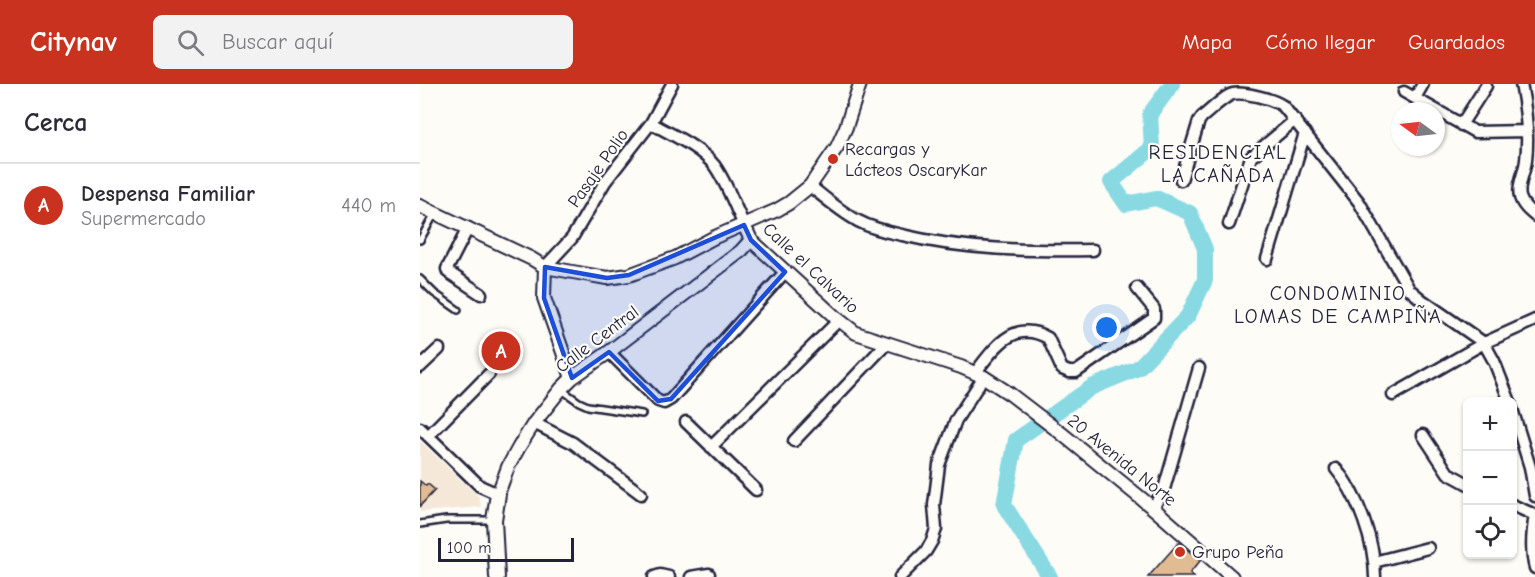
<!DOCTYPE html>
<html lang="es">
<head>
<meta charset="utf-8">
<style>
  body { margin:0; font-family:"Comic Neue",sans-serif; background:#f2f2f3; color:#2b2b33 }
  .controls { position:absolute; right:18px; bottom:18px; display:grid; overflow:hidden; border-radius:9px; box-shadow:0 2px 4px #0004 }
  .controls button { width:54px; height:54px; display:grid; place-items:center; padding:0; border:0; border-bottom:2px solid #e1e1e2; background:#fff; color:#2b2b33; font:30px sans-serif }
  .compass { position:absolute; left:971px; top:18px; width:54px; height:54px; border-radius:50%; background:#fff; box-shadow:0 2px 4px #0004; rotate:285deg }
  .scale { position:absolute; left:18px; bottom:15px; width:136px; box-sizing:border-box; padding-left:6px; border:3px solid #22223b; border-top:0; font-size:16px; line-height:21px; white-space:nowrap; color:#22223b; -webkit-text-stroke:4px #fdfcf7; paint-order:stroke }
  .you { position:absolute; left:687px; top:244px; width:21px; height:21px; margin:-15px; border:4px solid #fff; border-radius:50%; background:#1a73e8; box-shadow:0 0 0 9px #1a73e833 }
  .badge { display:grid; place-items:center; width:39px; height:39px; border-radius:50%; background:#c8321e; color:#fff; font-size:20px; font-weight:700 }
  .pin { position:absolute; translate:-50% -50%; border:3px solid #fff; box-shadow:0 2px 6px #0006 }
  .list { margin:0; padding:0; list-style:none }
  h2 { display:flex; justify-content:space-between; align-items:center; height:78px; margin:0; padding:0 24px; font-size:26px }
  h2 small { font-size:20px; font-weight:400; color:#7c7c81 }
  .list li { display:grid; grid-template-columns:39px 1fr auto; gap:18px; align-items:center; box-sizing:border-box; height:84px; padding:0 24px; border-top:2px solid #e1e1e2 }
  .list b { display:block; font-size:22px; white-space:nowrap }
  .list p { margin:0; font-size:20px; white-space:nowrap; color:#7c7c81 }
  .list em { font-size:20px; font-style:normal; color:#7c7c81 }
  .icon { flex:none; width:33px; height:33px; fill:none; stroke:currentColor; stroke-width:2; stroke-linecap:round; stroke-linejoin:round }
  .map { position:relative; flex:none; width:1115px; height:493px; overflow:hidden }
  header { display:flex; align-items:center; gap:36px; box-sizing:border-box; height:84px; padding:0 30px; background:#c8321e; color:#fff }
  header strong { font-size:28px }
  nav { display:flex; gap:33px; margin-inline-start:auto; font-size:21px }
  .search { width:420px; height:54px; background:#f2f2f3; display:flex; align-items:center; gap:15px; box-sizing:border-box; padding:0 21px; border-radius:9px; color:#7c7c81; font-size:22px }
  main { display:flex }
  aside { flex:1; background:#fff }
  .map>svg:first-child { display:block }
</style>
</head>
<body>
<header>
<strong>Citynav</strong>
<div class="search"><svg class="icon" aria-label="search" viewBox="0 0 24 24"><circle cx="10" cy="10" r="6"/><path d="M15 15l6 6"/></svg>Buscar aquí</div>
<nav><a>Mapa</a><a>Cómo llegar</a><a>Guardados</a></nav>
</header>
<main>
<aside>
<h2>Cerca<small></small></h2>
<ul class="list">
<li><span class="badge">A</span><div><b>Despensa Familiar</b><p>Supermercado</p></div><em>440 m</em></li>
</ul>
</aside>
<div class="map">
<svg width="1115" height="493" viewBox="0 0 1115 493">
  <rect width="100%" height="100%" fill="#fdfcf7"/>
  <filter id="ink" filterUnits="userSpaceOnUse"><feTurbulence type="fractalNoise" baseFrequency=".0167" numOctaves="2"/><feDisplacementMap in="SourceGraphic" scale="12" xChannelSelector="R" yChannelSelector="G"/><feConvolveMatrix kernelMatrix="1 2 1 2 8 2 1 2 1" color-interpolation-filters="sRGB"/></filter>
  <g filter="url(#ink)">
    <path fill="#f5e8d9" d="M0 357 59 413 61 423 0 428Z"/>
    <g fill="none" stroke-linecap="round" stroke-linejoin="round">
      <path stroke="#88d9e2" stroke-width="16" d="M630 493 584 421 596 356 672 303 718 284 768 232 785 196V165L770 129 736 114 706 120 691 98 732 64 730 30 752 0"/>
    </g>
    <path fill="#e1bb92" stroke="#22223b" stroke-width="1.5" d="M0 397 6 402 8 400 15 406 0 422Z
      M759 458 780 477 770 489 774 493H728Z"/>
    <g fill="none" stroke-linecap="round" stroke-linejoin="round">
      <defs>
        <path id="service" d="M0 156 15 129
          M0 195 14 209 38 226
          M142 306 159 318 168 322 222 330
          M0 440 26 436H73"/>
        <path id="minor" d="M1101 0C1106 25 1109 51 1106 76 1105 88 1097 101 1100 113 1102 121 1109 127 1115 132
          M984 8 1055 48 1107 47
          M995 14 1003 0
          M231 39C250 50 280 63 294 81 307 99 314 121 324 141
          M1041 41 1066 2
          M761 96 779 37 782 33C791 26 800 16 810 11 820 6 853 15 863 22L939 118 989 205 1002 216 1064 259 1074 277 1090 318
          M390 102C405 114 421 128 438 137 451 144 467 148 482 151 544 166 609 167 673 166
          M809 140 831 73 875 36
          M48 144 27 185 28 188 61 210
          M847 175 885 49
          M125 183 152 154 185 98 231 39 252 0
          M189 268 238 317 244 319 251 315 365 188
          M0 283 19 265
          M555 289C574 265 593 234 628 254L642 285 649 288H656L734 234V225L717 204
          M973 311 1064 259 1115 236
          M1092 325 1110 383 1115 412
          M266 338 336 406
          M114 339 153 359 221 410
          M0 344 60 402 78 410
          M1003 351 1028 389 1048 400
          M8 352 69 290
          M374 357 467 259
          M291 363 419 236
          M916 385C938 411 955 459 955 493
          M1092 421 1115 431
          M733 424 744 405 779 284
          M1115 431C1112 448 1110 466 1115 484
          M954 478 1008 464
          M234 493 240 491 249 493
          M271 493 289 490
          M480 493 506 467 512 457 516 445 514 421 519 381 536 336 559 300"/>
        <path id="tertiary" d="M0 122 112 175 125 183 164 190 187 194 209 191 255 174 295 153 357 126 369 119 390 102 410 73 417 63 426 43 440 0
          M324 141 331 156 414 232 436 249 541 283 564 293 590 310 641 349 733 424 812 493
          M125 183 124 214 152 294
          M78 410 88 383 99 363 114 339 141 305 152 294 189 268 321 167 331 156"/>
        <path id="secondary" d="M77 493 74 436 78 410"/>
      </defs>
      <use href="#service" stroke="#22223b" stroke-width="10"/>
      <use href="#minor" stroke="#22223b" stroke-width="15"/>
      <use href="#tertiary" stroke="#22223b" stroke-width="16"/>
      <use href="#secondary" stroke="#22223b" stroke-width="18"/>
      <use href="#service" stroke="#fdfcf7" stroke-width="5"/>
      <use href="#minor" stroke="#fdfcf7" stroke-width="10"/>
      <use href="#tertiary" stroke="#fdfcf7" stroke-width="12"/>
      <use href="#secondary" stroke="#fdfcf7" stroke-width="14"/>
    </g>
  </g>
  <path fill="#1d4ed8" fill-opacity="0.2" stroke="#1d4ed8" stroke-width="4.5" stroke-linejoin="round" d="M324 141 331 156 365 188 251 315 238 317 189 268 152 294 124 214 125 183 187 194 209 191Z"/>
  <g fill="#c8321e" stroke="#fdfcf7" stroke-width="2">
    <circle cx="413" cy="75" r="6"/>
    <circle cx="760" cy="468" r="6"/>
  </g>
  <g text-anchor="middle" stroke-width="4.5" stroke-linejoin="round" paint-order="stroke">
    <g font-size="18" fill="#22223b" stroke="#fdfcf7" text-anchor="start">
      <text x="425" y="71">Recargas y<tspan x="425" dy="21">Lácteos OscaryKar</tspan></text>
      <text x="772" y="474">Grupo Peña</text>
    </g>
    <g font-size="18" fill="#22223b" stroke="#fdfcf7">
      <text transform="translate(178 84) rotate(-55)" y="6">Pasaje Polio</text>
      <text transform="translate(391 184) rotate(43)" y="6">Calle el Calvario</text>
      <text transform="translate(177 255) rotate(-37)" y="6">Calle Central</text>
      <text transform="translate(702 376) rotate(39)" y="6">20 Avenida Norte</text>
    </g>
    <g font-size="20" letter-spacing="1.5" fill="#22223b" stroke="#fdfcf7">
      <text x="798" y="75">RESIDENCIAL<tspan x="798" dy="23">LA CAÑADA</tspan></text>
      <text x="918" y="216">CONDOMINIO<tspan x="918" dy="23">LOMAS DE CAMPIÑA</tspan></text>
    </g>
  </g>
</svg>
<div class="controls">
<button>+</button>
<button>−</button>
<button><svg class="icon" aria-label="locate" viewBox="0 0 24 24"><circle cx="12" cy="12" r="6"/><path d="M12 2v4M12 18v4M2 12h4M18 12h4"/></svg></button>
</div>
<svg class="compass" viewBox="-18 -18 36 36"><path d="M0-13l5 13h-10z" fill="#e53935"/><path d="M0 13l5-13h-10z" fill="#7c7c81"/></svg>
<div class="scale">100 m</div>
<div class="you"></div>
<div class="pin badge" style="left:81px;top:267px">A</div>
</div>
</main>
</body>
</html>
